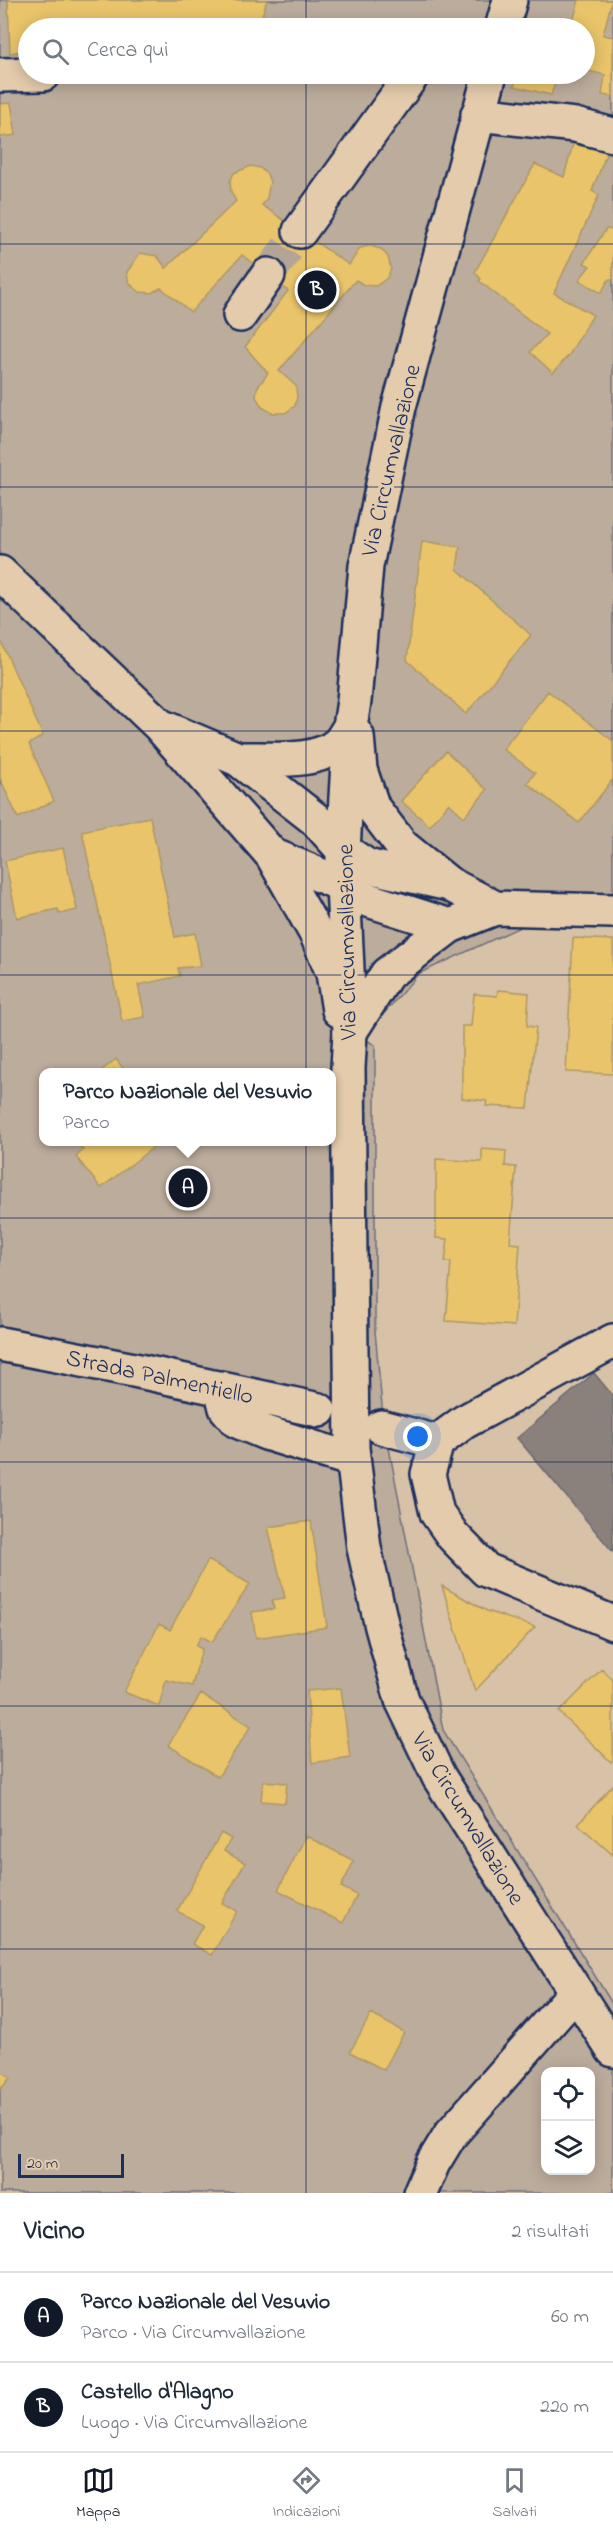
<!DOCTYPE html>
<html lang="it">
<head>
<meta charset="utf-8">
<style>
  body { margin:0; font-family:"Indie Flower",sans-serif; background:#f6f6f7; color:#1f2937 }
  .controls { position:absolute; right:18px; bottom:18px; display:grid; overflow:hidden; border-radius:12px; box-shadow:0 3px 15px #0003 }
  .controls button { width:54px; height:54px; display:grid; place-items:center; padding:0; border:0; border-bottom:2px solid #e0e1e3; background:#fff; color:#1f2937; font:30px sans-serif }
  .scale { position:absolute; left:18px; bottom:15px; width:106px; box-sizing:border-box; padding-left:6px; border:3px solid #1b2f5e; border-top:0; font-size:16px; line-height:21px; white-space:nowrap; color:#1b2f5e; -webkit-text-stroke:4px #e4cbac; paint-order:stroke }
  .you { position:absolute; left:418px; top:1437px; width:21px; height:21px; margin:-15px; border:4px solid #fff; border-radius:50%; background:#1a73e8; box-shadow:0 0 0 9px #1a73e833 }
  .badge { display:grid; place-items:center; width:39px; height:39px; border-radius:50%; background:#111827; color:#fff; font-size:20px; font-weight:700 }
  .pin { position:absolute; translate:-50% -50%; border:3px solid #fff; box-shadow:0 2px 6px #0006 }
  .popup { position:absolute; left:39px; top:1068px; width:297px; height:78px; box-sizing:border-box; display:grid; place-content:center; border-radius:12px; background:#fff; filter:drop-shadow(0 2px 4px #0005); font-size:20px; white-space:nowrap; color:#747a83 }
  .popup b { font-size:22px; color:#1f2937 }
  .popup::after { content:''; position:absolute; left:50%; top:100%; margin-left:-12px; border:12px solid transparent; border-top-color:#fff }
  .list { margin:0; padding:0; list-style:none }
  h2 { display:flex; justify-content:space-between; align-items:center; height:78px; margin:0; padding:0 24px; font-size:26px }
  h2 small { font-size:20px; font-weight:400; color:#747a83 }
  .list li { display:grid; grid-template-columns:39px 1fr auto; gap:18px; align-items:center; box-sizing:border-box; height:90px; padding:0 24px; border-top:2px solid #e0e1e3 }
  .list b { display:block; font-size:22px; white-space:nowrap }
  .list p { margin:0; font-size:20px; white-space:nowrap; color:#747a83 }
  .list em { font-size:20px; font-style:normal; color:#747a83 }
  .icon { flex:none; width:33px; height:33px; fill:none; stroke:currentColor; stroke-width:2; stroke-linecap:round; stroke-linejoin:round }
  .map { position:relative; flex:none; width:613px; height:2193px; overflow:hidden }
  .search { position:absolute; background:#fff; box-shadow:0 3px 15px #0003; left:18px; right:18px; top:18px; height:66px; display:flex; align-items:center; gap:15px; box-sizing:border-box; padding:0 21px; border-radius:33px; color:#747a83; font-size:22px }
  .sheet { height:258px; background:#fff }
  nav { display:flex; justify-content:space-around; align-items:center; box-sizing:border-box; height:84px; border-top:2px solid #e0e1e3; background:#fff; font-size:16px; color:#747a83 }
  nav a { display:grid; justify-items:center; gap:3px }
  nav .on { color:#111827 }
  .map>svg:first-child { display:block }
</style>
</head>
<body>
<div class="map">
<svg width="613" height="2193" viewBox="0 0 613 2193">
  <rect width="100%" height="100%" fill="#d8c2a7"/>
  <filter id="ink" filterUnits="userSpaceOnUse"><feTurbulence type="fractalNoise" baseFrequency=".0167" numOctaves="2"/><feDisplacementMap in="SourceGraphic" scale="12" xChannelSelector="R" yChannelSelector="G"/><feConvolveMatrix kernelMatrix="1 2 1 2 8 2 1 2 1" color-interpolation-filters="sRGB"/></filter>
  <g filter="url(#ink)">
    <path fill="#bcac9c" stroke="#6c6e7d" stroke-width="1.5" fill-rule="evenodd" d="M0 0H613V924L533 921 418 974 363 1038 375 1045V1331L383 1417 443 1730 613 2005V2193H0ZM28 28H584V74H28ZM44 1072H332V1142H44ZM546 2072H590V2170H546Z"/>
    <path fill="#e9c46a" stroke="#ab9766" stroke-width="1.5" d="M8 0H267L261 19 142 27V28H28V50L10 53Z
      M579 0H612L603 35 613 37V97L602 95 605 75 584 70V28H571Z
      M518 74H558L551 95 514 86Z
      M11 103 16 135 0 137V104Z
      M573 144 607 152 592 191 599 195 554 293 593 315 569 355 553 373 530 352 547 334 479 281 481 279 475 272 535 164 564 177Z
      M251 166 260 168 267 174 270 182 267 198 262 205 349 265 360 248 370 246 381 249 388 257 391 269 387 278 376 286 364 285 356 280 279 371 296 386 297 397 295 406 285 413H272L262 407 256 397 257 388 268 373 245 347 288 291 242 255 191 312 161 288 151 293 140 292 133 287 128 280 127 272 140 253 157 256 166 268 236 201 231 192 230 181 234 173Z
      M606 229 613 230V280L609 279 601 293 579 280 590 266 584 263Z
      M422 541 460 547 457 569 531 635 466 714 407 660Z
      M0 639 43 736 29 744 54 801 18 818 0 778Z
      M548 691 613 741V779L579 823 527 783 535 773 503 749Z
      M446 751 487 790 464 817 449 803 430 826 401 801Z
      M150 817 175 937 195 933 201 966 178 968 180 976 138 985 145 1017 122 1021 82 831Z
      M63 848 77 910 59 914 58 909 17 918 5 861Z
      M573 938 613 940V1074L566 1072Z
      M498 990 529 993 527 1026 536 1027 528 1108 486 1106 487 1101 462 1098V1026H471L474 994 497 996Z
      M116 1059 126 1072H100Z
      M76 1142H160L101 1188 76 1157 83 1150Z
      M482 1149 506 1151 505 1166 516 1167 510 1243 520 1244 514 1326 446 1321 451 1262H445L448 1239 436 1238V1159L482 1162Z
      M311 1521 327 1627 256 1638 252 1612 274 1609 272 1600 285 1598 268 1527Z
      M208 1560 250 1584 212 1642 201 1636 196 1646 202 1649 192 1686 166 1680 159 1706 124 1692 159 1624 170 1630Z
      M442 1586 487 1611 535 1627 475 1691Z
      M602 1669 613 1680V1760L611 1762 559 1712Z
      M341 1688 350 1757 312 1763 307 1691Z
      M201 1694 251 1726 218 1777 168 1745Z
      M263 1781 287 1783 285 1803 261 1801Z
      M613 1785V1855L578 1824Z
      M221 1833 231 1839 224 1851 245 1863 222 1903 237 1911 212 1955 192 1944 203 1925 177 1911Z
      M306 1836 354 1861 341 1887 357 1895 343 1923 278 1890Z
      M371 2014 404 2032 384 2070 350 2052Z
      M0 2070 10 2078 0 2090Z"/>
    <path fill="#8a817c" stroke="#696873" stroke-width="1.5" d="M594 1373 613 1396V1552L517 1438Z"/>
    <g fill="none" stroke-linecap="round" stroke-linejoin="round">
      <path stroke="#b2a598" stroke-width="33" stroke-dasharray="33 16" stroke-linecap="butt" d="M268 275 300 231"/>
      <defs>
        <path id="minor" d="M0 75 43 74
          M478 114 575 125 613 135
          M300 231 413 74
          M240 315 268 275
          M0 573 159 725 272 855 317 935 333 973 339 1010
          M165 728 238 759 315 819 343 850 367 866 444 883
          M357 736 360 770 373 808 402 846 449 884 495 908 613 911
          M238 759C267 758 317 765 339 743 343 739 346 732 350 727
          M272 855 343 885 365 899 450 926
          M350 1032 387 974 450 926 495 908
          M0 1344 134 1370 319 1410
          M221 1388 226 1408 237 1421 266 1433 353 1460
          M381 1427 437 1442
          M437 1442 428 1474 437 1513 453 1536 486 1570 613 1623
          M437 1442 464 1422 613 1341
          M420 2193 433 2163 450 2135 576 1992"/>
        <path id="major" d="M502 28 510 0
          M490 74 399 407 366 566 354 701 350 727 343 850V885L350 1032 348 1068 352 1448 364 1548 382 1627 402 1700 439 1777 613 2050"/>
      </defs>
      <use href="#minor" stroke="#1b2f5e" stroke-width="38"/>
      <use href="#major" stroke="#1b2f5e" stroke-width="38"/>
      <use href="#minor" stroke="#e4cbac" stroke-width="33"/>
      <use href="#major" stroke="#e4cbac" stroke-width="33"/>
    </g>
  </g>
  <path fill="none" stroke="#1b2f5e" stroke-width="1.5" stroke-opacity="0.55" d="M306 0V28M306 74V2193M0 244H613M0 487H613M0 731H613M0 975H613M0 1218H613M0 1462H613M0 1706H613M0 1949H613"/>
  <g text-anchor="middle" stroke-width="6" stroke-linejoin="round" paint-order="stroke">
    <g font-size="24" fill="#1b2f5e" stroke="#e4cbac">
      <text transform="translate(390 460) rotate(-77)" y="8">Via Circumvallazione</text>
      <text transform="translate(346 942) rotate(-91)" y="8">Via Circumvallazione</text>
      <text transform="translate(160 1376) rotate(12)" y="8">Strada Palmentiello</text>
      <text transform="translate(469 1818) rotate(59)" y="8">Via Circumvallazione</text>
    </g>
  </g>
</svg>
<div class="controls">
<button><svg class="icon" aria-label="locate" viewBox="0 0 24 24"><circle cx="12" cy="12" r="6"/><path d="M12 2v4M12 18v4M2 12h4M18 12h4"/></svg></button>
<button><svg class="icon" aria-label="layers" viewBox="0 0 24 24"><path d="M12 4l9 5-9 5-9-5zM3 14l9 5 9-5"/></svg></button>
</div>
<div class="scale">20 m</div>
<div class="you"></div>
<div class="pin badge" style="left:188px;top:1188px">A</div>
<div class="popup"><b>Parco Nazionale del Vesuvio</b>Parco</div>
<div class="pin badge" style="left:317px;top:290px">B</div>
<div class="search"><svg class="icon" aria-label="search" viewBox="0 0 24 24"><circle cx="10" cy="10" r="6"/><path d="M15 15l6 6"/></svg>Cerca qui</div>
</div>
<section class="sheet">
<h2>Vicino<small>2 risultati</small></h2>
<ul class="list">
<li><span class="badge">A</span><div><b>Parco Nazionale del Vesuvio</b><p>Parco · Via Circumvallazione</p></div><em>60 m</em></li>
<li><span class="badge">B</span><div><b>Castello d'Alagno</b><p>Luogo · Via Circumvallazione</p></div><em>220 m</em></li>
</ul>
</section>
<nav>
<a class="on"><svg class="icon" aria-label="map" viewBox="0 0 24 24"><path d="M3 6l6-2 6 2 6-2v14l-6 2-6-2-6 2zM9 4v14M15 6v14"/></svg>Mappa</a>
<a><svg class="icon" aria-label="directions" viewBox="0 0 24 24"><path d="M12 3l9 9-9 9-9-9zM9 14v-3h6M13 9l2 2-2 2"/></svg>Indicazioni</a>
<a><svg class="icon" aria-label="saved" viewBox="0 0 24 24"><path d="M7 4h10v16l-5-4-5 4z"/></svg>Salvati</a>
</nav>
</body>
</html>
